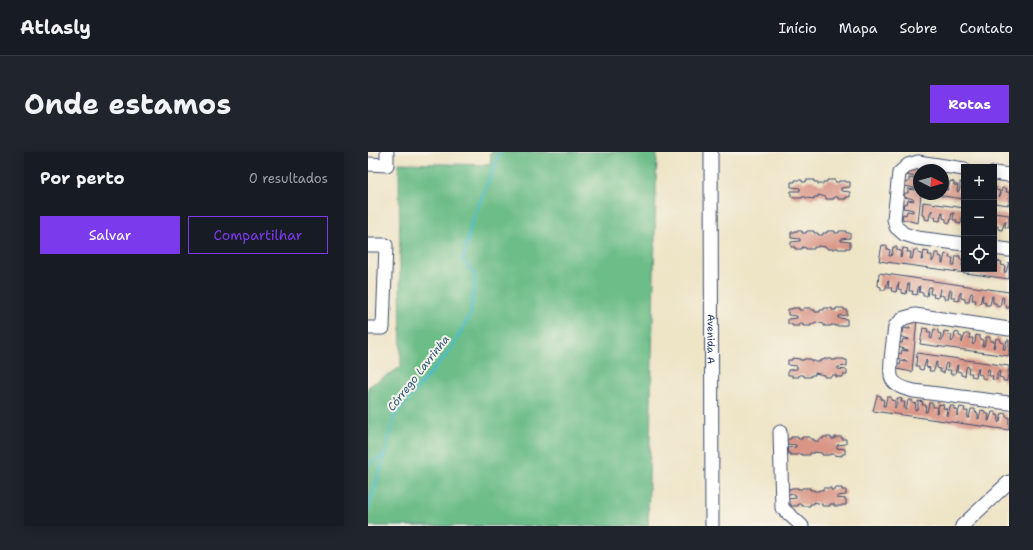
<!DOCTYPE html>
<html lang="pt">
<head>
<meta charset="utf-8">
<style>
  body { margin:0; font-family:"Shantell Sans",sans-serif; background:#20242c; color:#f1f3f6 }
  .controls { position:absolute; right:12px; top:12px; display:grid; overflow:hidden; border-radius:0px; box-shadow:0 2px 10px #0003 }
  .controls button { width:36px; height:36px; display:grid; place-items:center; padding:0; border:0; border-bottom:1px solid #363941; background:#171b24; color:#f1f3f6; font:20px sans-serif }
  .compass { position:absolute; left:545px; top:12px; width:36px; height:36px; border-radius:50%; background:#171b24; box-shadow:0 2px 10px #0003; rotate:96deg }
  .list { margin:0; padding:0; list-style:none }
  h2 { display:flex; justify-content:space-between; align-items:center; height:52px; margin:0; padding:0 16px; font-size:17px }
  h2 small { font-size:13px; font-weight:400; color:#9ea1a6 }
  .actions { display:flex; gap:8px; padding:12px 16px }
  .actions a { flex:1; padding:9px 0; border:1px solid #7c3aed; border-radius:0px; text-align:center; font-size:14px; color:#7c3aed }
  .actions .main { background:#7c3aed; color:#fff }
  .icon { flex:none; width:22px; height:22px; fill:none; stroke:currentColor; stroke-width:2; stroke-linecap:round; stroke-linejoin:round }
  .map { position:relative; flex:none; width:641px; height:374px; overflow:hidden; border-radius:0px }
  header { display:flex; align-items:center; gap:24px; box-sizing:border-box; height:56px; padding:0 20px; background:#171b24; border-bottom:1px solid #363941 }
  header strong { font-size:19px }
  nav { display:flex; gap:22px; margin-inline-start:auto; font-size:14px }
  .intro { display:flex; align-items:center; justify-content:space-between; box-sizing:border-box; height:96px; padding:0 24px }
  h1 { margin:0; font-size:28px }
  .button { padding:10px 18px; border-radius:0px; background:#7c3aed; color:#fff; font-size:14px; font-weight:700 }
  main { display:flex; gap:24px; padding:0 24px }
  aside { flex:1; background:#171b24; border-radius:0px; box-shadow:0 2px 10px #0003 }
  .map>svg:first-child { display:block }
</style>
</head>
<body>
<header>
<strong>Atlasly</strong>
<nav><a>Início</a><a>Mapa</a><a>Sobre</a><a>Contato</a></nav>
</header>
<div class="intro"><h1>Onde estamos</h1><a class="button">Rotas</a></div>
<main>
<aside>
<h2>Por perto<small>0 resultados</small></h2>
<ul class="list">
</ul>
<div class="actions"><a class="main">Salvar</a><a>Compartilhar</a></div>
</aside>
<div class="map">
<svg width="641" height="374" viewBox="0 0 641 374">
  <rect width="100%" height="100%" fill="#f7f3e8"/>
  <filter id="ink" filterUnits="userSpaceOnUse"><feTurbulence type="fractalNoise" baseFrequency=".025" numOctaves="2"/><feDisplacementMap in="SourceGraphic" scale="8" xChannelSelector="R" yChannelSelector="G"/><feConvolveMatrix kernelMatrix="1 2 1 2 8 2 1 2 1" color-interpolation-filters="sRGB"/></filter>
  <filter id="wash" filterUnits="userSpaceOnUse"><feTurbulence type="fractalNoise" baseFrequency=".012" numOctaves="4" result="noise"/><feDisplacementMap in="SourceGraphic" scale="16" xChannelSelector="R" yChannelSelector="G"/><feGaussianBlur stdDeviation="0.9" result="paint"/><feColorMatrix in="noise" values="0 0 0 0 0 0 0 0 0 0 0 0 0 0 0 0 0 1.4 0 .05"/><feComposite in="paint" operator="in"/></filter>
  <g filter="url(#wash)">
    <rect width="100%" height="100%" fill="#eee4c6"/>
    <path fill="#6dbd88" stroke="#447673" d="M123 0H289L280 374H0V235L33 215 31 11 122 13Z"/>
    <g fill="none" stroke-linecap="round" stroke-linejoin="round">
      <path stroke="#4ebcc4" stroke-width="3" d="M0 312 17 303 26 264 84 196 103 161 107 123 95 108 104 70 132 0
        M0 358 17 303"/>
    </g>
    <g id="blocks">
      <path fill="#d99687" d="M542 16 555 17V18H551V42H553L550 71 534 67 535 62 538 63 539 59 545 60V58L541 57 535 56 536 51 539 52 540 48 546 49 545 47 542 46 536 45 537 41H540V37L547 38 546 36 537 34 538 30H541V26L548 27 547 25 538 23 539 19Z
        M427 28H434V30H438V28H446V30H450V32H455V30H459V28H467V30H471V29H478V30H482V35L473 36V39L482 40V45H478V47H470V45H466V47H458V45L450 43V45H446V47L438 46V45H434V46H426V45H423V39H432V36L423 35V30H427Z
        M582 29 586 30V33H590L589 39 590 40 592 37V30L596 31V47L568 43 575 42V31L579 32 578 38H580Z
        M626 35H628V38L632 39 631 45 633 42 634 36 639 37 638 40H641V53L626 51Z
        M555 50 596 56V63H595L594 66 593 72 588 71 589 68H585L586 61H584L582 71 578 70V67L575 66V60H574L573 63 572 69 567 68 568 65H564V58L562 61 561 68 557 67V64L554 63Z
        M626 61 641 63V76L637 75 638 69H637L634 78 630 77V74H627L628 67H626Z
        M427 79H434V81H438L439 79H446V81H450V83H455V81H459V79H467V81H471V79H478V81H482V86L473 87V89L482 90V96H478V97H470V96H466V97H459V95L450 94V95H446V97H438V96L434 95V97H427V95H423V90L432 89V87L423 86V80H427Z
        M514 93 519 94V97L522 98 521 104H523L524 101 525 95H529V98L533 99 532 105 533 106 535 96 540 97 539 100H543L542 107H544L546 98H550V101L554 102 553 108H554L555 105 556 99 561 100 560 103H564V110L566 107 567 101H571V104L574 105V111H575L577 102 582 103 581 106H585L584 113H586L587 110 588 104H592V107L595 108 594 114H596V117H626V119H627L629 109 634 110 633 113 637 114 636 120H638L641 110V127L511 109Z
        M511 121 641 140V156H638L639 153 635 152 636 146 634 145 632 155 628 154V151H625V144H624L622 153H617L618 150 614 149 615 143H614L612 152 607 151 608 148H604L605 141H603L602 144 601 150H597V147L593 146V140L591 143V149L586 148 587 145H583L584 138H582L580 147H576V144L572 143 573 137H572L570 146 565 145 566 142H562L563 135H561L560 138 559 144H555V141L551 140 552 134H551L550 137 549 143 544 142 545 139H541L542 132H540L538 142 534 141V138L530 137 531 131 529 134 528 140 523 139 524 136H520L521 129H520L517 138H513V135L510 134Z
        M424 156H431V158H435L436 156H443V158H447V160H452V158H456V156H464V158H468V156H476V158H479V163L470 164V166L479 167V173H475V174H467V173H463V174H456V172L447 170V172H443V174H435V172H431V174H424V172H420V167L429 166V164L420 163V157H424Z
        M549 167 544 220 529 217V212L532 213 533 209 539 210V209L529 206 530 201 533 202 534 198 540 199V198L530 195 531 191H534L535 187 541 188V187L531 184 532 180H535L536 176 542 177V175L533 173Z
        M555 176 560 177 559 180H563L562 186 564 187 566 177 570 178V181L573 182 572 188H574L575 185 576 179 581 180 580 183H584L583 189 584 190 586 187 587 180 591 181V184L594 185V191L597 182H602L601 186H605L604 192 605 193 607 190 608 183 612 184V187L615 188 614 194H616L618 185H622V189H626L625 195 626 196 628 186 633 187 632 190 636 191 635 197H637L639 188H641V204L552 192Z
        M549 201 641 214 639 229H635V226L631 225 632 219H631L629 222V228L624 227 625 224H621L622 218 620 217 618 227 614 226V223L610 222 611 216H610L608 225 603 224 604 221H600L601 215 599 214 598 217 597 224 593 223V220L589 219 590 213H589L587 222H582L583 218H579L580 212 578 211 577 214 576 221 572 220V217L569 216V210H568L566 219H561L562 216 558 215 559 209 558 208 555 218 551 217V214H548Z
        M424 206 432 207V208H436V207H443V209H447V210H452V208H456V207H464V208H468V207H476V208H479V214L470 215V217L479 218V223H475V225H468V223H464L463 225H456V223L447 221V223H443V225H436V223H431V225H424V223H420V218L429 217V214L420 213V208H424Z
        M509 243 513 244V247L516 248 515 254H517L519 245H523V248L527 249V256L529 253V246L534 247 533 250H537L536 257H538L539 254 540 248H544V251L548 252 547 258H548L550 256V249L555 250 554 253H558L557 260H559L561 251H565V255H569L568 261H569L571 252 576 253 575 256 579 257 578 263H580L582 254H586V257L589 258V264L592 255 597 256 596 259H600L599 266H601L603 257H607V260L610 261V267H611L613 258 617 259V262H621L620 269H621L624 260H628V263L631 264 630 270H632L634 261 638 262V265H641V278L505 259Z
        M423 285H430V287H434V285H442V287H446V289H451V287H455V285H463V287H467V285H474V287H478V292L469 293V296L477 297V302H474V304L466 303V302H462V303H454V301L446 300V301H442V303H434V302H430V303H422V301H419V296L428 295V293L419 292V287H423Z
        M423 336H430V337H434V336H442V338H446V339H451V338H455V336H463V338H467V336H474V338H478V343L469 344V346L478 347V353H474V354H466V352H462V354H454V352L446 350V352H442V354H434V352H430V354H423V352H419V347L428 346V343L419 342V337H423Z"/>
    </g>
  </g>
  <g filter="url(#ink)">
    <use href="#blocks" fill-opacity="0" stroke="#3b4a6e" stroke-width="1"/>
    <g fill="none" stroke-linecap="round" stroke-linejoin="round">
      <defs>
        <g id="minor">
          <path id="s1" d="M343 0 344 374"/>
          <path d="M0 12 19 13V0"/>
          <path d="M596 17 550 10 540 13 531 21 526 67 528 75 536 82 549 86 596 92"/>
          <path d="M626 21 641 23"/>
          <path d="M0 93H18L15 176H0"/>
          <path d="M626 96 641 98"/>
          <path d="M641 177 547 163 536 166 527 174C526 185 520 219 524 227 528 235 538 237 546 239L641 251"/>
          <path d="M412 280 414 356 434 374"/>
          <path d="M594 374 641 330"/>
        </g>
      </defs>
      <use href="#minor" stroke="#3b4a6e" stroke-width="15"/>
      <use href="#minor" stroke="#fff" stroke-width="13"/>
    </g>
  </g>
  <g text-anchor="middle" stroke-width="4" stroke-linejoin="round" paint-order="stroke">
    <g font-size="10" fill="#1b2f5e" stroke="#f7f3e8">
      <text dy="4" stroke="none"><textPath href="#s1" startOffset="187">Avenida A</textPath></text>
    </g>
    <g font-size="11" font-style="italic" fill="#2a597d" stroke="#f7f3e8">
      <text transform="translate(50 221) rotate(-52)" y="4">Córrego Lavrinha</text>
    </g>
  </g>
</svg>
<div class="controls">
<button>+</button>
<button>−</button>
<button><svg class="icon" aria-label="locate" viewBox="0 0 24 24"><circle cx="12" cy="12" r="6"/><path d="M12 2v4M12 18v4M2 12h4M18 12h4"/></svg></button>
</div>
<svg class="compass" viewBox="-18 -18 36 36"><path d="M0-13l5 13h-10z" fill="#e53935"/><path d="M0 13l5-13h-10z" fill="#9ea1a6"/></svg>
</div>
</main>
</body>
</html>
